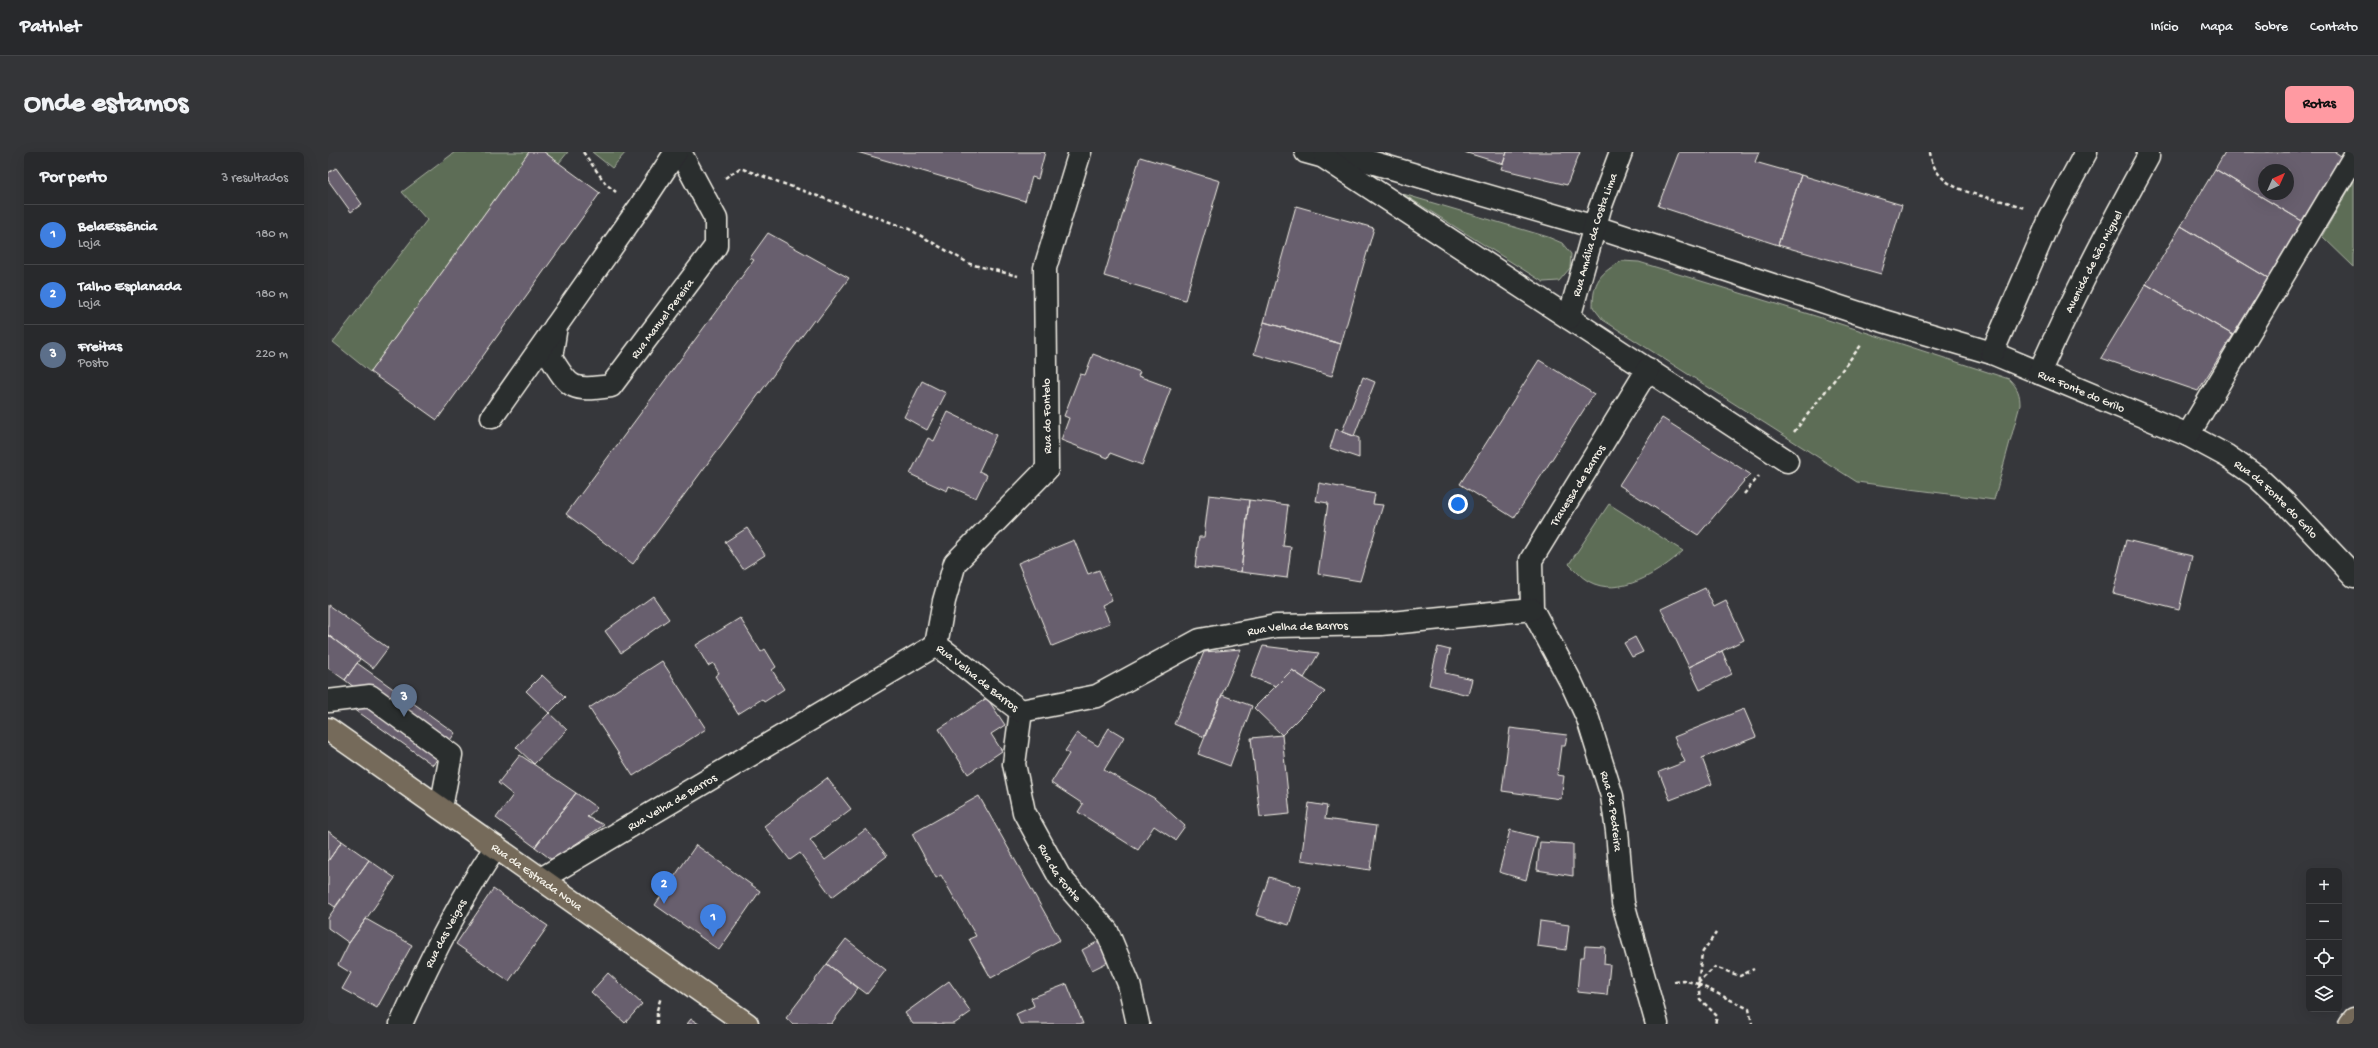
<!DOCTYPE html>
<html lang="pt">
<head>
<meta charset="utf-8">
<style>
  body { margin:0; font-family:"Gochi Hand",sans-serif; background:#343538; color:#f1f3f6 }
  .controls { position:absolute; right:12px; bottom:12px; display:grid; overflow:hidden; border-radius:6px; box-shadow:0 4px 16px #0002 }
  .controls button { width:36px; height:36px; display:grid; place-items:center; padding:0; border:0; border-bottom:1px solid #444548; background:#28292c; color:#f1f3f6; font:20px sans-serif }
  .compass { position:absolute; left:1930px; top:12px; width:36px; height:36px; border-radius:50%; background:#28292c; box-shadow:0 4px 16px #0002; rotate:45deg }
  .you { position:absolute; left:1130px; top:352px; width:14px; height:14px; margin:-10px; border:3px solid #fff; border-radius:50%; background:#1a73e8; box-shadow:0 0 0 6px #1a73e833 }
  .badge { display:grid; place-items:center; width:26px; height:26px; border-radius:50%; background:#ff9aa2; color:#fff; font-size:13px; font-weight:700 }
  .pin { position:absolute; translate:-50% -33px; filter:drop-shadow(0 1px 2px #0008) }
  .pin::after { content:''; position:absolute; top:21px; width:14px; height:12px; background:inherit; clip-path:polygon(0 0,100% 0,50% 100%) }
  .list { margin:0; padding:0; list-style:none }
  h2 { display:flex; justify-content:space-between; align-items:center; height:52px; margin:0; padding:0 16px; font-size:17px }
  h2 small { font-size:13px; font-weight:400; color:#a5a6a9 }
  .list li { display:grid; grid-template-columns:26px 1fr auto; gap:12px; align-items:center; box-sizing:border-box; height:60px; padding:0 16px; border-top:1px solid #444548 }
  .list b { display:block; font-size:15px; white-space:nowrap }
  .list p { margin:0; font-size:13px; white-space:nowrap; color:#a5a6a9 }
  .list em { font-size:13px; font-style:normal; color:#a5a6a9 }
  .icon { flex:none; width:22px; height:22px; fill:none; stroke:currentColor; stroke-width:2; stroke-linecap:round; stroke-linejoin:round }
  .map { position:relative; flex:none; width:2026px; height:872px; overflow:hidden; border-radius:6px }
  header { display:flex; align-items:center; gap:24px; box-sizing:border-box; height:56px; padding:0 20px; background:#28292c; border-bottom:1px solid #444548 }
  header strong { font-size:19px }
  nav { display:flex; gap:22px; margin-inline-start:auto; font-size:14px }
  .intro { display:flex; align-items:center; justify-content:space-between; box-sizing:border-box; height:96px; padding:0 24px }
  h1 { margin:0; font-size:28px }
  .button { padding:10px 18px; border-radius:6px; background:#ff9aa2; color:#111; font-size:14px; font-weight:700 }
  main { display:flex; gap:24px; padding:0 24px }
  aside { flex:1; background:#28292c; border-radius:6px; box-shadow:0 4px 16px #0002 }
  .map>svg:first-child { display:block }
</style>
</head>
<body>
<header>
<strong>Pathlet</strong>
<nav><a>Início</a><a>Mapa</a><a>Sobre</a><a>Contato</a></nav>
</header>
<div class="intro"><h1>Onde estamos</h1><a class="button">Rotas</a></div>
<main>
<aside>
<h2>Por perto<small>3 resultados</small></h2>
<ul class="list">
<li><span class="badge" style="background:#3f7fe0">1</span><div><b>BelaEssência</b><p>Loja</p></div><em>180 m</em></li>
<li><span class="badge" style="background:#3f7fe0">2</span><div><b>Talho Esplanada</b><p>Loja</p></div><em>180 m</em></li>
<li><span class="badge" style="background:#5c6f8a">3</span><div><b>Freitas</b><p>Posto</p></div><em>220 m</em></li>
</ul>
</aside>
<div class="map">
<svg width="2026" height="872" viewBox="0 0 2026 872">
  <rect width="100%" height="100%" fill="#36373b"/>
  <filter id="ink" filterUnits="userSpaceOnUse"><feTurbulence type="fractalNoise" baseFrequency=".025" numOctaves="2"/><feDisplacementMap in="SourceGraphic" scale="8" xChannelSelector="R" yChannelSelector="G"/><feConvolveMatrix kernelMatrix="1 2 1 2 8 2 1 2 1" color-interpolation-filters="sRGB"/></filter>
  <g filter="url(#ink)">
    <path fill="#5d6d57" stroke="#a8afa0" d="M127 0H201L42 220 5 190 99 68 74 40Z
      M216 0H240L231 11Z
      M264 0H298L284 16Z
      M2026 29V115L1994 84Z
      M1075 42 1220 85 1234 91 1243 102 1242 116 1231 129 1215 130Z
      M1294 109 1311 110 1497 167 1681 227C1690 236 1692 242 1692 253L1666 348 1529 330 1275 168 1265 155C1265 129 1272 121 1294 109Z
      M1281 352 1355 399C1332 420 1291 447 1260 429 1253 425 1247 418 1241 412Z"/>
    <path fill="#685e6e" stroke="#f4f1e8" fill-rule="evenodd" d="M201 0H216L272 41 109 268 42 220Z
      M529 0H717L710 27 704 25 697 49Z
      M1136 0H1179L1175 12Z
      M1179 0H1252L1239 33 1173 17Z
      M1351 0H1431L1427 10 1473 23 1450 93 1330 54Z
      M1897 0H2007L2013 4 1974 69 1887 17ZM1936 18H1960V42H1936Z
      M812 5 892 29 857 148 776 124Z
      M8 16 34 52 23 60 0 28V21Z
      M1887 17 1974 69 1940 126 1853 74Z
      M1473 23 1574 53 1553 122 1450 93Z
      M968 54 1046 76 1013 192 936 170Z
      M1853 74 1940 126 1905 183 1818 132Z
      M440 81 521 126 488 170 486 168 305 412 238 362 426 108 422 106Z
      M1818 132 1905 183 1870 239 1773 206Z
      M936 170 1013 192 1004 224 926 202Z
      M765 202 812 220 810 224 843 236 814 313 782 301 780 306 733 288 741 266 736 264 752 222 757 223Z
      M1211 208 1266 242 1186 366 1132 332Z
      M1035 225 1047 230 1026 284 1014 280Z
      M594 229 618 241 599 278 576 265Z
      M620 260 668 283 651 319 659 323 648 346 621 334 619 339 582 322 600 286 606 289Z
      M1334 266 1422 322 1370 383 1291 333Z
      M1008 277 1031 286V306L1002 296Z
      M991 331 1047 342 1045 352 1055 353 1032 429 990 422 1000 351 988 349Z
      M881 343 921 348 913 420 867 415 871 385H876Z
      M921 348 960 353 955 394 963 395 959 426 913 420Z
      M419 376 437 403 415 417 397 390Z
      M746 388 760 422 771 418 784 448 774 453 782 471 724 494 690 411Z
      M1798 388 1864 404 1851 458 1785 441Z
      M1377 436 1386 455 1398 449 1416 488 1361 515 1333 457Z
      M325 444 341 467 293 501 277 479Z
      M0 453 60 496 45 516 0 483Z
      M412 466 433 500 437 497 448 515 444 518 456 537 436 550 434 547 410 562 387 524 391 521 385 511 380 514 368 493Z
      M0 483 32 507 17 528 0 516Z
      M1307 485 1315 500 1304 505 1296 491Z
      M935 494 991 501 976 526 964 518 948 534 923 525Z
      M1110 495 1122 498 1117 521 1144 527 1140 543 1101 533Z
      M913 497 876 585 846 572 876 500Z
      M1394 499 1404 522 1372 538 1361 515Z
      M334 509 378 577 305 624 261 556Z
      M29 511 127 581 105 613 26 557 36 543 17 528Z
      M964 518 997 540 954 583 926 556Z
      M214 523 237 545 221 561 198 539Z
      M894 543 924 554 902 614 870 602Z
      M659 546 677 573 663 582 674 599 640 622 611 577Z
      M1416 557 1428 585 1374 606 1384 632 1342 648 1331 620 1357 610 1346 585Z
      M221 561 239 578 206 612 188 595Z
      M781 576 796 585 776 618 826 646 857 674 847 688 826 674 810 698 750 660 755 652 723 631 741 602 737 599 749 581 770 594Z
      M1182 576 1239 583 1237 594H1233L1229 623 1236 624 1233 647 1174 639Z
      M954 583 962 662 932 665 923 586Z
      M192 603 248 641 207 695 168 666 185 643 170 631Z
      M499 626 523 657 482 688 497 708 538 677 559 704 504 745 472 701 462 708 436 674Z
      M248 641 269 656 259 665 276 673 224 708 207 695Z
      M651 644 732 788 663 826 641 787 648 784 613 723 608 726 584 682Z
      M981 651 999 654 997 667 1048 674 1042 718 973 708Z
      M1182 678 1209 685 1198 728 1171 720Z
      M0 679 14 689 0 709Z
      M14 689 41 708 7 755 0 750V709Z
      M1212 690 1245 692V724L1209 718Z
      M368 693 432 739 391 798 327 753Z
      M41 708 67 726 21 791 0 776V766Z
      M941 725 973 735 961 773 928 763Z
      M165 737 220 774 181 829 128 792Z
      M38 767 84 793 49 856 14 837 23 821 10 813 21 791Z
      M1212 769 1241 773 1238 798 1209 794Z
      M518 787 558 818 539 842 499 812Z
      M771 789 782 809 764 818 754 798Z
      M1257 794 1277 795 1276 812 1282 813 1279 843 1249 840 1252 805H1256Z
      M499 812 530 836 503 872H465L458 866Z
      M280 821 314 852 297 871 263 840Z
      M621 829 643 860 626 872H585L577 861Z
      M739 832 755 872H692L688 862 706 854 703 846Z
      M363 867 371 872H359Z"/>
    <g fill="none" stroke-linecap="round" stroke-linejoin="round">
      <defs>
        <g id="minor">
          <path id="s1" d="M978 0 996 5 1036 8 1267 75 1552 168 1664 201 1860 283 1899 304 1928 324 1956 350 2026 424"/>
          <path d="M997 6 1459 309"/>
          <path id="s2" d="M1241 166 1272 56 1293 0"/>
          <path id="s3" d="M228 174 223 206C243 238 244 239 283 234L388 94V67L352 0"/>
          <path d="M1664 201 1722 67 1758 0"/>
          <path id="s4" d="M1320 217 1203 408 1204 457 1243 530 1260 567 1284 644 1289 679 1295 751 1329 872"/>
          <path id="s5" d="M1711 221C1744 147 1781 76 1820 5V0"/>
          <path d="M164 265 311 56 348 0"/>
          <path d="M1860 283 2026 5"/>
          <path d="M608 493 616 449 627 411 719 317 717 116 752 0"/>
          <path d="M0 549 42 544 123 603 113 656"/>
          <path id="s6" d="M693 559 686 612 696 660 731 724 779 779 801 832 810 872"/>
          <path id="s7" d="M213 727 608 493C638 514 664 538 693 559L769 544 872 488 948 474 1053 472 1204 457"/>
          <path id="s8" d="M73 872C100 811 130 750 168 695"/>
        </g>
        <g id="major">
          <path id="s9" d="M0 577 419 872"/>
          <path d="M2022 872 2026 867"/>
        </g>
      </defs>
      <use href="#minor" stroke="#f4f1e8" stroke-width="25"/>
      <use href="#major" stroke="#f4f1e8" stroke-width="25"/>
      <path stroke="#f4f1e8" stroke-width="2.5" stroke-dasharray="4 3" stroke-linecap="butt" d="M255 0 278 32 288 40
        M1602 0C1607 45 1664 42 1696 56
        M397 26 412 16 581 77 642 112 690 124
        M1466 280 1534 192
        M1416 342 1431 324
        M1346 829 1355 828 1370 832 1374 801 1388 781
        M1370 831 1387 815 1412 824 1426 817
        M1370 832 1421 857 1424 872
        M1370 832 1372 847 1389 864 1387 872
        M329 872V858L333 845"/>
      <use href="#minor" stroke="#2a2d2e" stroke-width="22"/>
      <use href="#major" stroke="#746a5a" stroke-width="22"/>
    </g>
  </g>
  <g text-anchor="middle" stroke-width="3" stroke-linejoin="round" paint-order="stroke">
    <g font-size="12" fill="#f4f1e8" stroke="#2a2d2e">
      <text dy="4" stroke="none"><textPath href="#s2" startOffset="87">Rua Amália da Costa Lima</textPath></text>
      <text dy="4" stroke="none"><textPath href="#s5" startOffset="124">Avenida de São Miguel</textPath></text>
      <text dy="4" stroke="none"><textPath href="#s3" startOffset="191">Rua Manuel Pereira</textPath></text>
      <text dy="4" stroke="none"><textPath href="#s1" startOffset="813">Rua Fonte do Grilo</textPath></text>
      <text transform="translate(718 264) rotate(-91)" y="4">Rua do Fontelo</text>
      <text transform="translate(1249 333) rotate(-58)" y="4">Travessa de Barros</text>
      <text dy="4" stroke="none"><textPath href="#s1" startOffset="1038">Rua da Fonte do Grilo</textPath></text>
      <text dy="4" stroke="none"><textPath href="#s7" startOffset="860">Rua Velha de Barros</textPath></text>
      <text dy="4" stroke="none"><textPath href="#s7" startOffset="512">Rua Velha de Barros</textPath></text>
      <text dy="4" stroke="none"><textPath href="#s7" startOffset="152">Rua Velha de Barros</textPath></text>
      <text dy="4" stroke="none"><textPath href="#s4" startOffset="492">Rua da Pedreira</textPath></text>
      <text dy="4" stroke="none"><textPath href="#s6" startOffset="173">Rua da Fonte</textPath></text>
      <text dy="4" stroke="none"><textPath href="#s9" startOffset="256">Rua da Estrada Nova</textPath></text>
      <text dy="4" stroke="none"><textPath href="#s8" startOffset="101">Rua das Veigas</textPath></text>
    </g>
  </g>
</svg>
<div class="controls">
<button>+</button>
<button>−</button>
<button><svg class="icon" aria-label="locate" viewBox="0 0 24 24"><circle cx="12" cy="12" r="6"/><path d="M12 2v4M12 18v4M2 12h4M18 12h4"/></svg></button>
<button><svg class="icon" aria-label="layers" viewBox="0 0 24 24"><path d="M12 4l9 5-9 5-9-5zM3 14l9 5 9-5"/></svg></button>
</div>
<svg class="compass" viewBox="-18 -18 36 36"><path d="M0-13l5 13h-10z" fill="#e53935"/><path d="M0 13l5-13h-10z" fill="#a5a6a9"/></svg>
<div class="you"></div>
<div class="pin badge" style="left:385px;top:785px;background:#3f7fe0">1</div>
<div class="pin badge" style="left:336px;top:752px;background:#3f7fe0">2</div>
<div class="pin badge" style="left:76px;top:565px;background:#5c6f8a">3</div>
</div>
</main>
</body>
</html>
